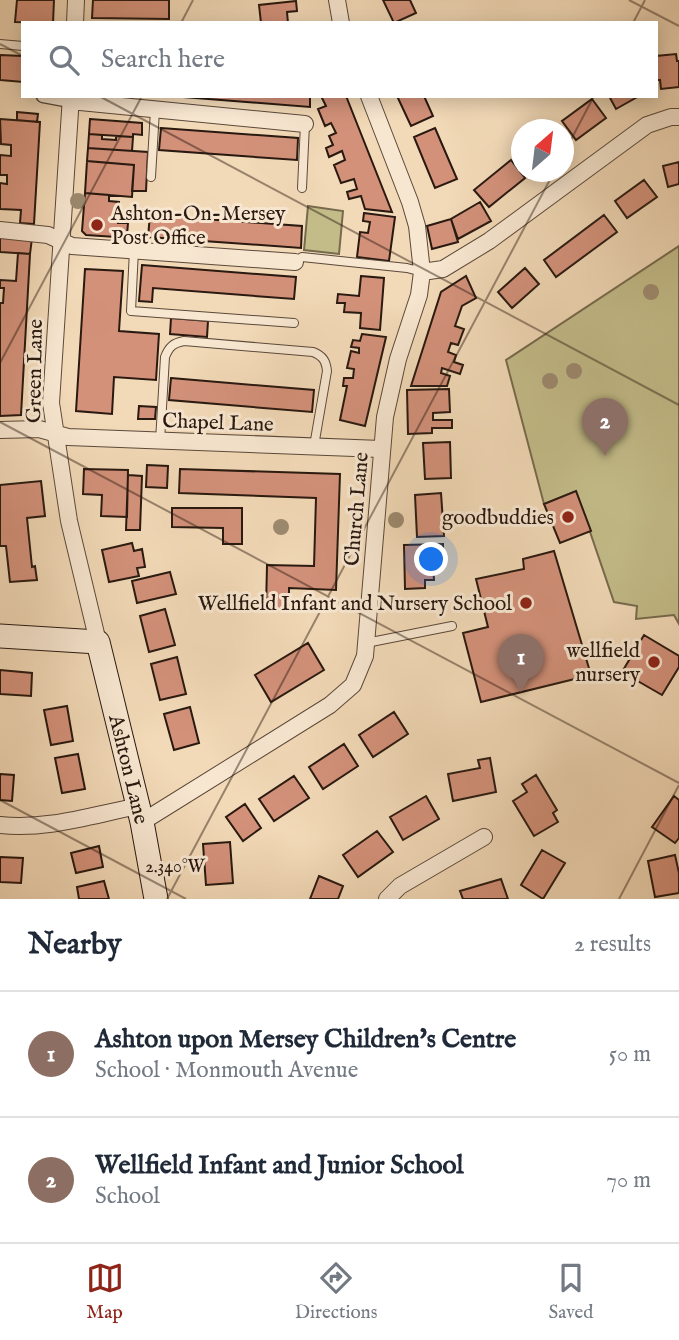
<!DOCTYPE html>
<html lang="en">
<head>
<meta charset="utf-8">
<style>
  body { margin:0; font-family:"IM FELL English",serif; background:#f2f2f3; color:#1f2937 }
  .compass { position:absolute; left:511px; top:119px; width:63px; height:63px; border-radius:50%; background:#fff; box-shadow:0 4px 18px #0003; rotate:28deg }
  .you { position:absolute; left:432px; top:560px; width:24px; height:24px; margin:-18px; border:5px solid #fff; border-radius:50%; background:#1a73e8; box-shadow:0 0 0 10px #1a73e833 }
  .badge { display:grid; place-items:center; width:46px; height:46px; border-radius:50%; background:#8f2418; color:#fff; font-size:23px; font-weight:700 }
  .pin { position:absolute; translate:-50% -58px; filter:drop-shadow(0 2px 4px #0008) }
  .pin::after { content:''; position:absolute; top:37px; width:24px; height:21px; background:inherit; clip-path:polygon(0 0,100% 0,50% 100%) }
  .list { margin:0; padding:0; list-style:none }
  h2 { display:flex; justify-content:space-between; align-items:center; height:91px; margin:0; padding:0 28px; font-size:30px }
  h2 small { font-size:23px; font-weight:400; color:#747a83 }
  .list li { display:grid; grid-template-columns:46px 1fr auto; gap:21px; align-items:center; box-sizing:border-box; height:126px; padding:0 28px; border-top:2px solid #e0e1e3 }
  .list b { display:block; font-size:26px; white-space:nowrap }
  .list p { margin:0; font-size:23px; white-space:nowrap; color:#747a83 }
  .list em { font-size:23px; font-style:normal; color:#747a83 }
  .icon { flex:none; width:38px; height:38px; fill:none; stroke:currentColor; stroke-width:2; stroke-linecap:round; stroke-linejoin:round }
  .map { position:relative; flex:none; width:679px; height:899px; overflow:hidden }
  .search { position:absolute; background:#fff; box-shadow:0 4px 18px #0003; left:21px; right:21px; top:21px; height:77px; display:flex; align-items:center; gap:18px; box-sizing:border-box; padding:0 24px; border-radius:0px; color:#747a83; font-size:26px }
  .sheet { height:343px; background:#fff }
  nav { display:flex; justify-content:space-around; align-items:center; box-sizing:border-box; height:98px; border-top:2px solid #e0e1e3; background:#fff; font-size:19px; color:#747a83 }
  nav a { display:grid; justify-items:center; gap:4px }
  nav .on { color:#8f2418 }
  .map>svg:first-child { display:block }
</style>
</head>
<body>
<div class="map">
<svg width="679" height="899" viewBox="0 0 679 899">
  <rect width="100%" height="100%" fill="#f2d9b7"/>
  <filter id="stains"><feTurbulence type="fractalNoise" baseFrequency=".00286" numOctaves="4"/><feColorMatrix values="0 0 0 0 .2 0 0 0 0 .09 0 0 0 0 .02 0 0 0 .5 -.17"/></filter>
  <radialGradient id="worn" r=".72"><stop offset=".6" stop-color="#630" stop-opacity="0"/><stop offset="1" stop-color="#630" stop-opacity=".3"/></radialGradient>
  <path fill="#c3bc89" stroke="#766a4c" stroke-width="2" d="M308 206 343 211 339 254 304 250Z
    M679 246V624L674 615 636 619 637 606 614 602 576 491 544 504 506 360Z"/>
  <path fill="#d3917a" stroke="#291910" stroke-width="2" d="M17 0H54L53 23 15 22Z
    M93 0H169V19L92 18Z
    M383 0H410L416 13 394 23Z
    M296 1 297 11 287 12 288 23H261L259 5Z
    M676 54 677 61H679V87L661 89 660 80H656V56Z
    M0 55 23 56V82L0 80Z
    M170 96H310V107Z
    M321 96H346L392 212 365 209 361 196 349 199 347 192 357 189 354 179 341 183 334 165 345 160 342 151 329 157 326 148 333 145 329 136 336 133 331 123 325 126 318 109 326 106Z
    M397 96H424L433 116 411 126Z
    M609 96H639L616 109Z
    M592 99 606 118 576 140 562 121Z
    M17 112 38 114 37 122 17 120Z
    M0 119 40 122 34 224 20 223 21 210 0 209V183L7 184V175H0V155L11 156V145L1 144Z
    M90 119 142 123V135L133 134V137L89 134Z
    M161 128 298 138 297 160 159 150Z
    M435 128 457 179 435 188 414 137Z
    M89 134 102 135V139L116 140V136L133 137 132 151 88 148Z
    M88 148 148 152 146 191H132L134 165 87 161Z
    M511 160 525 178 489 207 474 190Z
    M87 161 134 165 132 197 85 193Z
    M679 162V184L668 187 663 166Z
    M644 180 657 197 627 218 615 201Z
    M85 193 109 195V201L119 202 118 213 124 214V218H118V223H128L127 235H117L116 237 86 235 82 231Z
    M480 202 491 221 458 239 451 219Z
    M364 213 395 217 389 261 357 257 360 232 368 233 370 222 363 221Z
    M150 215 302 226 301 248 148 237Z
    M604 215 617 232 556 277 544 260Z
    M451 219 458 242 432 249 427 226Z
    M0 235 32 238 30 254 0 252Z
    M18 253 30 254 21 415 0 416V303H3L4 288H0V280L16 281Z
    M142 265 296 277 294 299 153 288 152 302 139 301Z
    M525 268 539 284 512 308 498 292Z
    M85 269 123 271 119 331 159 334 156 380 114 377 112 414 76 411Z
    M361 276 384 278 380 330 360 328 361 313 344 312 345 303H337L338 294 359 296Z
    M466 276 476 298 462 306 455 326 464 329 458 345 451 343 448 352 456 355 454 362 463 365 460 374 442 368 441 373 450 376 447 386H411L441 292Z
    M171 318 208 321 207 337 170 334Z
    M362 334 386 337 365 426 340 420 347 386H343L344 378H353L354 369 347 368 351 351 359 353V348L351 347 353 340 360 341Z
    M171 378 314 390 312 412 169 400Z
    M449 389 450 412 433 413V420H452V428H432V433L408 434 407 390Z
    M139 406 156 407 155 419H138Z
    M450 442 451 478 425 479 423 443Z
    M147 465 168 466 167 488 146 487Z
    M84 469 128 470 127 517 101 516 102 495 83 494Z
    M180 469 340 474 336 590 289 588V609L266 608 267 565 314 566 316 498 179 493Z
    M128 475 142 476 140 530H126Z
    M41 481 45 516 27 518 32 567 35 566 37 580 10 582 6 546H0V485Z
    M576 491 591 531 560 543 544 504Z
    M441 493 444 536 417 537 415 495Z
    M172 508H242V544H223V528L172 527Z
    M132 543 134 551 142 549 145 567 137 568 139 576 109 582 102 550Z
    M443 544V561L433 562 434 580H425V588L405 589 404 545Z
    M554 551 591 675 481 702 463 633 488 627 476 579 524 569 523 559Z
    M170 572 176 594 137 603 132 581Z
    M165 609 175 645 149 652 140 616Z
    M644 635 679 656V667L662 695 622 672Z
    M308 643 324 670 271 702 255 675Z
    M177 657 186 694 160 700 151 664Z
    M0 670 32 673 31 696 0 694Z
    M67 706 73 741 51 745 44 710Z
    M190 707 199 743 174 750 164 714Z
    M394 712 408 734 373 757 359 735Z
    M344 744 358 766 323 789 309 767Z
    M78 754 85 789 62 793 55 758Z
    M490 758 496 792 453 801 448 774 480 768 478 760Z
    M0 774 14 775 12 801 0 800Z
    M536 775 557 810 553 813 558 822 534 836 513 801 527 792 522 784Z
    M294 776 309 798 274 821 259 799Z
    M426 796 439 819 403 840 390 817Z
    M674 796 679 800V838L675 843 652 827Z
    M245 804 261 828 243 841 226 817Z
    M377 831 393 852 358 877 343 855Z
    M230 842 233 883 206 885 203 844Z
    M99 846 103 867 76 873 71 853Z
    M542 850 565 863 543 899 521 885Z
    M675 855 679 873V893L655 897 648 861Z
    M0 857 23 858 21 883 0 882Z
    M319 876 343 886 338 899H310Z
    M501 879 508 899H463L460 891Z
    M104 881 109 899H79L77 887Z"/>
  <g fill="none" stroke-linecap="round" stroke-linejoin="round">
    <defs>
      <path id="service" d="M0 44 23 46
        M151 177 155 110
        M302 188 305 124
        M134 250 131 311 294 323
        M295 262 302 257 407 268 422 272
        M160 441 165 357C169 347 173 343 184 341L313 352C323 356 326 361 327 371L314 446
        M366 643 452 626"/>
      <path id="pedestrian" d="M43 96 70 101"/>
      <path id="minor" d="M337 0 341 23
        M75 23 76 0
        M71 96 51 403 69 521 98 642
        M70 101 305 124
        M0 230 48 235 72 246 295 262
        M422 272 443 269 489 241 647 125 671 117H679
        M0 430 39 429 68 437 381 449
        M142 822 330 705 353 685 365 656 385 417 398 359 419 295 422 272 417 226 410 202 369 96
        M0 825C48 830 92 815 139 806
        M387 899 400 886 484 837"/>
      <g id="secondary">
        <path id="s1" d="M0 636 98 642 142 822 156 899"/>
      </g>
    </defs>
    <use href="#service" stroke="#5b493a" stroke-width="10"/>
    <use href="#pedestrian" stroke="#5b493a" stroke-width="15"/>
    <use href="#minor" stroke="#5b493a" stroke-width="18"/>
    <use href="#secondary" stroke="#291910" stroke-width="25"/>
    <use href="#service" stroke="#f7e6d0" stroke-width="8"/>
    <use href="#pedestrian" stroke="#f7e6d0" stroke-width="12"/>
    <use href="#minor" stroke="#f7e6d0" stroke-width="16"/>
    <use href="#secondary" stroke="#f7e6d0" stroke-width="23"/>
  </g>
  <g fill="#9d8a6f">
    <circle cx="78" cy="201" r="8"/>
    <circle cx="651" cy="292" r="8"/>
    <circle cx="574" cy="371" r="8"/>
    <circle cx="550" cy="381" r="8"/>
    <circle cx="396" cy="520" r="8"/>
    <circle cx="281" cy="527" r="8"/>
  </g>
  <path fill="none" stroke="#291910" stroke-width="2" stroke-opacity="0.45" d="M629 0 679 26M181 23 193 0M633 23 645 0M0 44 23 56M99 96 679 405M564 153 594 96M0 363 142 96M0 422 679 783M0 800 186 899M167 899 554 172M619 899 679 785"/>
  <g fill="#8f2418" stroke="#f7e6d0" stroke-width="2.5">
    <circle cx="97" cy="225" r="7"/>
    <circle cx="568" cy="517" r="7"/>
    <circle cx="526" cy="603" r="7"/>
    <circle cx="654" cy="662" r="7"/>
  </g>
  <g text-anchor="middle" stroke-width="6" stroke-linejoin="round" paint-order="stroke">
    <g font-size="21" fill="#291910" stroke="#f7e6d0" text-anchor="end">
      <text x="111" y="220" text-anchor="start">Ashton-On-Mersey<tspan x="111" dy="24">Post Office</tspan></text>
      <text x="554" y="524">goodbuddies</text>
      <text x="512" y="610">Wellfield Infant and Nursery School</text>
      <text x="640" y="657">wellfield<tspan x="640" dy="24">nursery</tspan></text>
    </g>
    <g font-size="21" fill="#291910" stroke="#f7e6d0">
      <text transform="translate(34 371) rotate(-89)" y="7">Green Lane</text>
      <text transform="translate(218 422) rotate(2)" y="7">Chapel Lane</text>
      <text transform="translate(356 509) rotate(-85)" y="7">Church Lane</text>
      <text dy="7" stroke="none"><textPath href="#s1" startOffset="229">Ashton Lane</textPath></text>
    </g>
  </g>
  <g font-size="18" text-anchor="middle" fill="#291910" stroke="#f7e6d0" stroke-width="6" stroke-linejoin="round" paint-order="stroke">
    <text x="175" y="872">2.340°W</text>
  </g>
  <rect width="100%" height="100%" filter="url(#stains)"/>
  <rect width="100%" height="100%" fill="url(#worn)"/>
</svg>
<svg class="compass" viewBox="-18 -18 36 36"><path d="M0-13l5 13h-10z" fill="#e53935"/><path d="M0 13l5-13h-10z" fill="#747a83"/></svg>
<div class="you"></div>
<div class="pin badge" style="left:521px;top:692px;background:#8d6e63">1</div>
<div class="pin badge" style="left:605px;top:456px;background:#8d6e63">2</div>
<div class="search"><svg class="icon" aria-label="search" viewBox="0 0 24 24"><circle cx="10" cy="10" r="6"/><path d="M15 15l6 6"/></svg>Search here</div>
</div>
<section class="sheet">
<h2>Nearby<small>2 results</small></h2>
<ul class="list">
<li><span class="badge" style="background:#8d6e63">1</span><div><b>Ashton upon Mersey Children's Centre</b><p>School · Monmouth Avenue</p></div><em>50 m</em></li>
<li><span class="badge" style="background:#8d6e63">2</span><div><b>Wellfield Infant and Junior School</b><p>School</p></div><em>70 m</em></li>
</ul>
</section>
<nav>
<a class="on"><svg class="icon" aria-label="map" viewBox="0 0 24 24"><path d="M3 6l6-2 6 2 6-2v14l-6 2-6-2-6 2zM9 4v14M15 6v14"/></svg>Map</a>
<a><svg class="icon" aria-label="directions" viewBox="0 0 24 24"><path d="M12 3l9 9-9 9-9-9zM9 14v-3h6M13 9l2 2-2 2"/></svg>Directions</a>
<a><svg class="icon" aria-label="saved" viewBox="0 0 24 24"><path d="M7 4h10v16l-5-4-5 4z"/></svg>Saved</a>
</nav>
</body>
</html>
